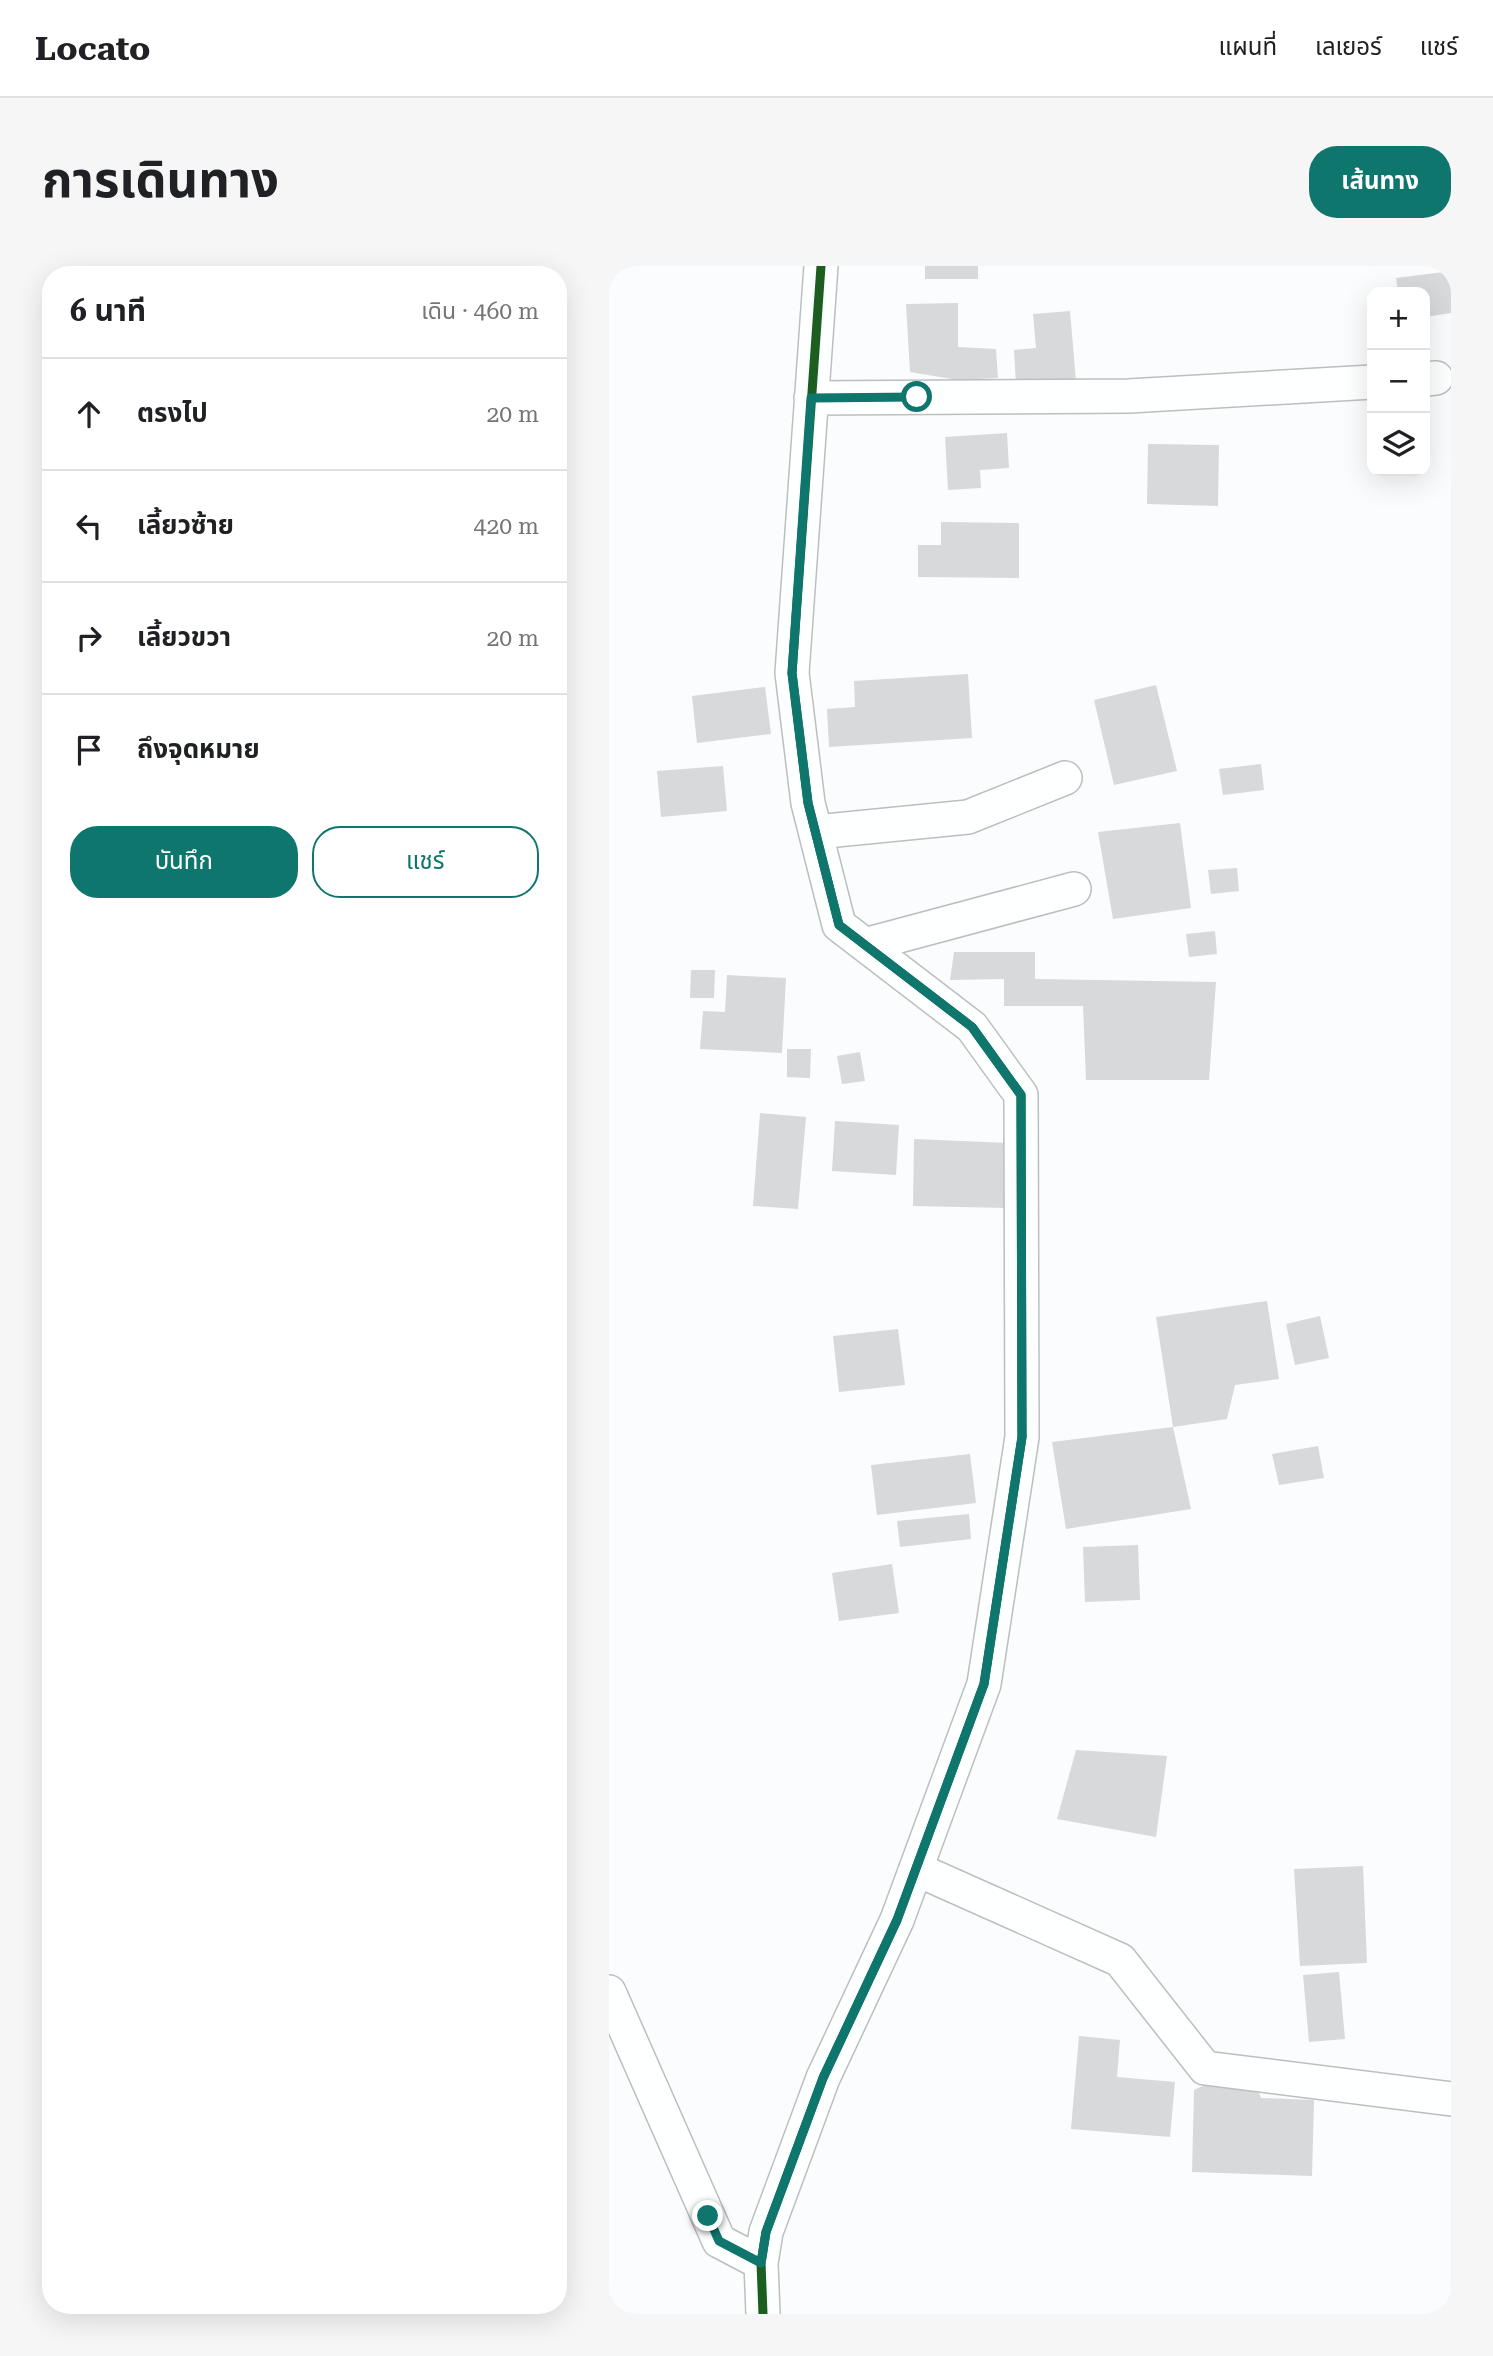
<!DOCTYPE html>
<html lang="th">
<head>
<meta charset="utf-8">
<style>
  body { margin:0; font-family:"Roboto Serif","Noto Sans Thai",serif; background:#f6f6f6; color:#202124 }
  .controls { position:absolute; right:21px; top:21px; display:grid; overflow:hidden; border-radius:14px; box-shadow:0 7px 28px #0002 }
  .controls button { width:63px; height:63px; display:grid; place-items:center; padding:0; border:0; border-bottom:2px solid #e0e0e0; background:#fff; color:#202124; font:35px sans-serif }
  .stop { position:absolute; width:21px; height:21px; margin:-16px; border:5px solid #0f766e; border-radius:50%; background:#fff }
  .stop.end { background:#0f766e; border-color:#fff; box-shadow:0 2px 7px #0008 }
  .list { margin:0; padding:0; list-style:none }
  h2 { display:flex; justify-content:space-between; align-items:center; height:91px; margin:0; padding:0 28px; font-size:30px }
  h2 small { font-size:23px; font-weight:400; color:#757577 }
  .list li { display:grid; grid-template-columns:46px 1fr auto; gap:21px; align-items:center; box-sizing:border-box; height:112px; padding:0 28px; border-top:2px solid #e0e0e0 }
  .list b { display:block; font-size:26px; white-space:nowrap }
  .list em { font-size:23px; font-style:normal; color:#757577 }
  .actions { display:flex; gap:14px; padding:21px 28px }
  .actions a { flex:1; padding:16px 0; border:2px solid #0f766e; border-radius:28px; text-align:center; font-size:24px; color:#0f766e }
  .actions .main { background:#0f766e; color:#fff }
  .icon { flex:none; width:38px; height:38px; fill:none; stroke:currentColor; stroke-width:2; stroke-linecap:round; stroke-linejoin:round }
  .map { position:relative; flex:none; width:842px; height:2048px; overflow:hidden; border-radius:28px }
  header { display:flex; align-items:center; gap:42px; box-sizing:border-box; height:98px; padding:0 35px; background:#fff; border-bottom:2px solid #e0e0e0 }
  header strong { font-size:33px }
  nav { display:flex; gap:38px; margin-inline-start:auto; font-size:24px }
  .intro { display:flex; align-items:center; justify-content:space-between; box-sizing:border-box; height:168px; padding:0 42px }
  h1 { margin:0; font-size:49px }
  .button { padding:18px 32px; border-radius:28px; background:#0f766e; color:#fff; font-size:24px; font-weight:700 }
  main { display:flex; gap:42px; padding:0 42px }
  aside { flex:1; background:#fff; border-radius:28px; box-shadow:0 7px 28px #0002 }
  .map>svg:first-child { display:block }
</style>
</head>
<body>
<header>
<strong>Locato</strong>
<nav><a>แผนที่</a><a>เลเยอร์</a><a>แชร์</a></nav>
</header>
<div class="intro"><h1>การเดินทาง</h1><a class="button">เส้นทาง</a></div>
<main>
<aside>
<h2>6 นาที<small>เดิน · 460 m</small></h2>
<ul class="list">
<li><svg class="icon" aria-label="ahead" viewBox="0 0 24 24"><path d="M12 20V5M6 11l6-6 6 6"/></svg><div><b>ตรงไป</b></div><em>20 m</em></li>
<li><svg class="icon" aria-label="left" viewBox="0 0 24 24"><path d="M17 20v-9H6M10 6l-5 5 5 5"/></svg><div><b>เลี้ยวซ้าย</b></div><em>420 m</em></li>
<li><svg class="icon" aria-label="right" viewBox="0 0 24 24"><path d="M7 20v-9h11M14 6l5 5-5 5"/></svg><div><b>เลี้ยวขวา</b></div><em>20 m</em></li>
<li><svg class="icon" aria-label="arrive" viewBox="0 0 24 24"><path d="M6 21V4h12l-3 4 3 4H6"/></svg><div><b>ถึงจุดหมาย</b></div></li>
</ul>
<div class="actions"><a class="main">บันทึก</a><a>แชร์</a></div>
</aside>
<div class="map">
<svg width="842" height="2048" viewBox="0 0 842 2048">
  <rect width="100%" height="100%" fill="#fafcfe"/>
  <path fill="#d7d9da" d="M316 0H369V13H316Z
    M842 5V47L816 51V26H789L787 12Z
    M349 37V81L387 83 389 112 349 114 301 106 297 38Z
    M461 45 467 115 407 119 405 84 427 82 424 48Z
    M398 167 400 202 371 204 372 222 339 224 336 171Z
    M539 178 610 179 609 240 538 238Z
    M332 256 410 257V312L309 311V279H332Z
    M359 408 363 472 220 481 218 443 246 441 245 415Z
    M547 419 568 505 505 519 485 434Z
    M156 421 162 468 88 477 83 430Z
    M652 498 655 524 614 529 610 503Z
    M114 500 118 545 52 551 48 505Z
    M571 557 582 642 504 653 489 566Z
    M628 602 630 625 602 628 599 604Z
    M606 665 608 688 580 691 577 668Z
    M345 686H426V713L607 716 600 814H477L474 740H395V713L341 714Z
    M82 704H106L105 732H81Z
    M118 709 177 712 173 787 91 783 94 745 116 746Z
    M178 783H202L201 812 178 811Z
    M251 786 256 815 233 818 228 790Z
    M151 847 197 851 189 943 144 940Z
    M226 855 290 859 287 909 223 905Z
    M305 873 400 877 398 942 304 940Z
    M658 1035 670 1113 626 1119 618 1153 564 1161 547 1051Z
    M711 1050 720 1092 686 1099 677 1058Z
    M289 1063 296 1119 230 1126 224 1070Z
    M564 1161 582 1243 457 1263 443 1176Z
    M709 1180 715 1212 670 1219 663 1188Z
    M361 1188 367 1237 268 1249 262 1199Z
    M360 1248 362 1273 291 1281 288 1255Z
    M529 1279 531 1334 476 1336 474 1281Z
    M283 1298 290 1347 230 1355 223 1307Z
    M467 1484 558 1490 547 1571 448 1553Z
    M754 1600 758 1697 691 1700 685 1603Z
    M730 1706 736 1773 700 1776 694 1709Z
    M470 1770 511 1774 508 1811 566 1816 561 1871 462 1863Z
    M602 1816 648 1821 652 1832 705 1834 703 1910 583 1906 585 1824Z"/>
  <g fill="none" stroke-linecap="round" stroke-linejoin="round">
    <defs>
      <path id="street" d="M816 113 827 112
        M202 132 520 130 763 116
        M207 566 359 551 456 512
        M256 679 465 623
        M307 1603 511 1694 596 1802 842 1833
        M0 1726 110 1975 152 1997
        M154 2048 152 1997 157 1966 214 1812 288 1654 375 1418 413 1171 412 829 363 761 230 659 199 537 183 407 212 0"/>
    </defs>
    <use href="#street" stroke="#bdbebf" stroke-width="36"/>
    <use href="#street" stroke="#feffff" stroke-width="33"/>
    <defs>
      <path id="cycleway" d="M154 2048 152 1997 157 1966 214 1812 288 1654 375 1418 413 1171 412 829 363 761 230 659 199 537 183 407 212 0"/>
    </defs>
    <use href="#cycleway" stroke="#f9fcff" stroke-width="13"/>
    <use href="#cycleway" stroke="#1b5e20" stroke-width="9"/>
  </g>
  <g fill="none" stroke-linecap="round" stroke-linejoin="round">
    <path stroke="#0f766e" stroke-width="9" d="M99 1950 110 1975 152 1997 157 1966 214 1812 288 1654 375 1418 413 1171 412 829 363 761 230 659 199 537 183 407 202 132 308 131"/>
  </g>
</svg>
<div class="controls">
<button>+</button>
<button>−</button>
<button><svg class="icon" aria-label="layers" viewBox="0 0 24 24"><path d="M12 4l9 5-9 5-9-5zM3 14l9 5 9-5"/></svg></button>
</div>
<div class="stop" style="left:308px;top:131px"></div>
<div class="stop end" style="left:99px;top:1950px"></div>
</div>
</main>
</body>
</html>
